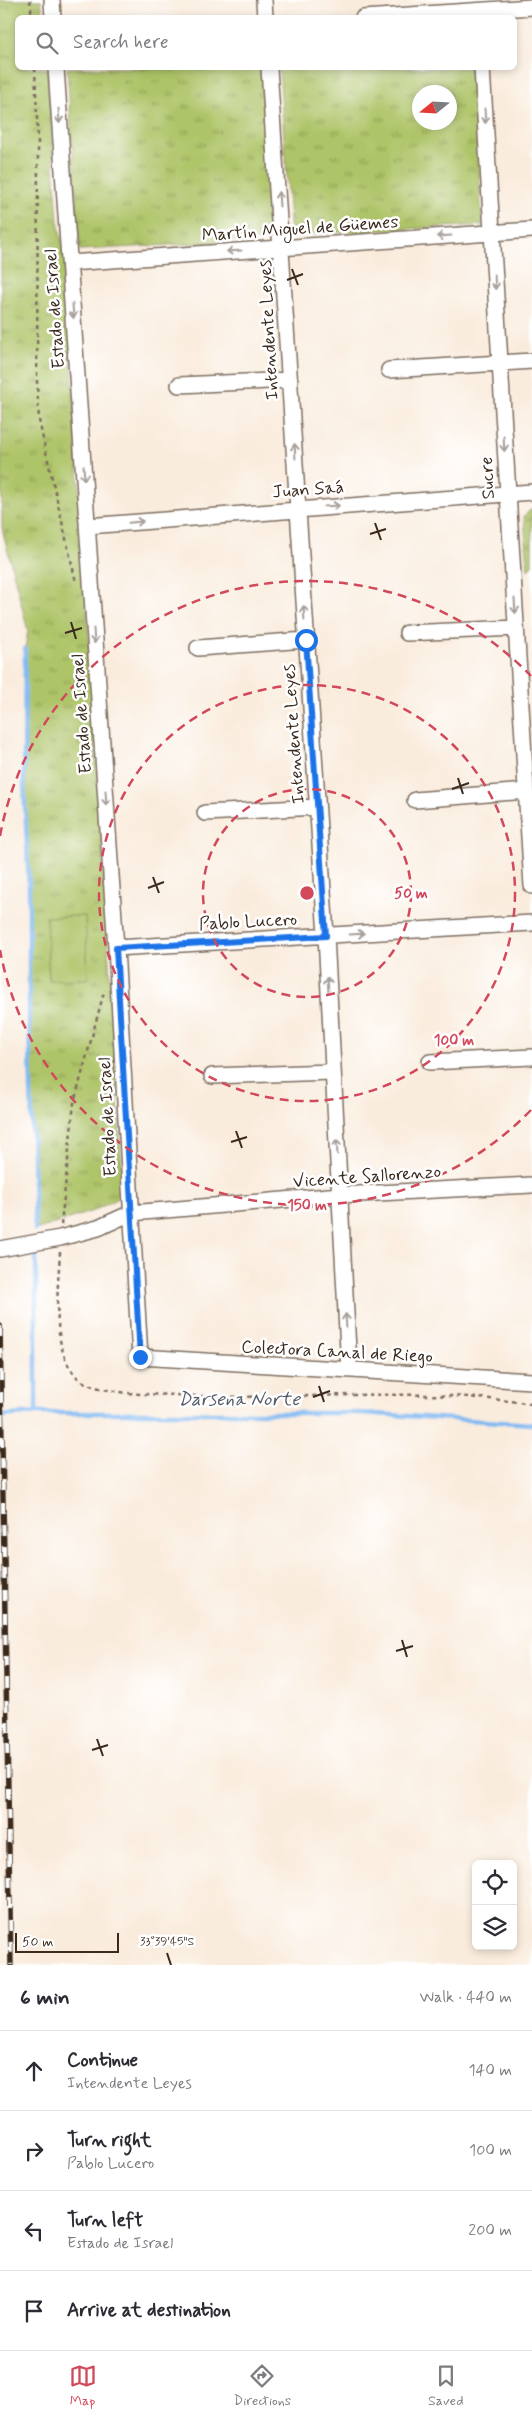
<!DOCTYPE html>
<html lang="en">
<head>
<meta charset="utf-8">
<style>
  body { margin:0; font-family:Mynerve,sans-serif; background:#f2f2f3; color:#2b2b33 }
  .controls { position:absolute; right:15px; bottom:15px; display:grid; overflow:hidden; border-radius:8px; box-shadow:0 2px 8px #0003 }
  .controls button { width:45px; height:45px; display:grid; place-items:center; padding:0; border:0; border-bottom:1px solid #e1e1e2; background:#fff; color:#2b2b33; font:25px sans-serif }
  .compass { position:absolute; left:412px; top:85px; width:45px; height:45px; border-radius:50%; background:#fff; box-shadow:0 2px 8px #0003; rotate:252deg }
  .scale { position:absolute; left:15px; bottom:12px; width:104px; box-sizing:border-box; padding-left:5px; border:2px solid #3b2a1e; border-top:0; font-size:14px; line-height:18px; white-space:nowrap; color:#3b2a1e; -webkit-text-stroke:4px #fff; paint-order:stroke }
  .stop { position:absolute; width:15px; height:15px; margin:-11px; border:4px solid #1a73e8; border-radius:50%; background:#fff }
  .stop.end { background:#1a73e8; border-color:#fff; box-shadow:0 1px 5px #0008 }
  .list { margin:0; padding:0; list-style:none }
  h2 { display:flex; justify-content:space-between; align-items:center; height:65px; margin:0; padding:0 20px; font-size:21px }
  h2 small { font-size:16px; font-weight:400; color:#7c7c81 }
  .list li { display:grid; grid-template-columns:32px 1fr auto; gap:15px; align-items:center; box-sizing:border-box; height:80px; padding:0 20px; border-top:1px solid #e1e1e2 }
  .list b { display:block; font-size:19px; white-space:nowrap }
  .list p { margin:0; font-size:16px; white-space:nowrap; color:#7c7c81 }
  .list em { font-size:16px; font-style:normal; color:#7c7c81 }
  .icon { flex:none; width:28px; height:28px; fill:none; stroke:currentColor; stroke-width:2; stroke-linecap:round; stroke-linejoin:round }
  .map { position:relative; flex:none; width:532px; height:1965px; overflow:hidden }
  .search { position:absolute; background:#fff; box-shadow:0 2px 8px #0003; left:15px; right:15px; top:15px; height:55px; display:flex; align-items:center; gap:12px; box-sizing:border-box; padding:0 18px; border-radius:8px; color:#7c7c81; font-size:19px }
  .sheet { height:385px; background:#fff }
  nav { display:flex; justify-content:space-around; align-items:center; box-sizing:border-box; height:70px; border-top:1px solid #e1e1e2; background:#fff; font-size:14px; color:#7c7c81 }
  nav a { display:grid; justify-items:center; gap:2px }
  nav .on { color:#d1495b }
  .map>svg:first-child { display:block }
</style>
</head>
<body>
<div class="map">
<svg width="532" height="1965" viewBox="0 0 532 1965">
  <defs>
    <pattern id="grass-tufts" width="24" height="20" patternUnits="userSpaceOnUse" patternTransform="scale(1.25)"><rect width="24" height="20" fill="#aec468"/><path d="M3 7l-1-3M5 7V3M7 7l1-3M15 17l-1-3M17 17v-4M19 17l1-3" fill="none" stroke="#8f9f55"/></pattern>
  </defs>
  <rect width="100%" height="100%" fill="#fff"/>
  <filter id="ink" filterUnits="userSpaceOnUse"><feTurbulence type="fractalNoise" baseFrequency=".02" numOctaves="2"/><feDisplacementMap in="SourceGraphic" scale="10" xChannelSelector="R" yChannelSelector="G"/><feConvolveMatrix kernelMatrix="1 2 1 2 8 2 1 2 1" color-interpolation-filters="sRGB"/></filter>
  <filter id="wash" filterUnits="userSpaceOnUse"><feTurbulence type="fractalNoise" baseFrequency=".0096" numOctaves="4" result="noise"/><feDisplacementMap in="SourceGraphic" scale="20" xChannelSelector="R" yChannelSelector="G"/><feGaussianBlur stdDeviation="1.12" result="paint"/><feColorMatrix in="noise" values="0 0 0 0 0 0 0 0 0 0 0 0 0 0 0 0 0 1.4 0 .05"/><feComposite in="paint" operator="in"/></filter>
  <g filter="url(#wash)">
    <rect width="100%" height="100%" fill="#faecdd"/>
    <path fill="url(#grass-tufts)" stroke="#747743" fill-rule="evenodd" d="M0 0H41L43 17 18 18V68H47L58 222 65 257 123 1187 121 1197 93 1211 35 1230 29 1015V886L24 783 25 649 28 631 2 528Z
      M67 68H261L273 239 80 250Z
      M279 68H474L482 225 291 235ZM450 92V122H420V92Z
      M532 508V565L528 570 524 516Z"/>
    <path fill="#aec468" stroke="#747743" d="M85 916 88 979 49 980 46 917Z"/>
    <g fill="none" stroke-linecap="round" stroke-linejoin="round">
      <path stroke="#82baf2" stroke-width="4.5" d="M25 649 24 783 29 886V1015L35 1230
        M36 1413V1254
        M0 1416 36 1413H360L532 1424"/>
    </g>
  </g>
  <g filter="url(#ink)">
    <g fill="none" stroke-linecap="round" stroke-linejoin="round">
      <defs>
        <path id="minor" d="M52 0 53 18
          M264 0 265 18
          M363 18 532 7
          M56 68 116 948 140 1357 532 1381
          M269 68 326 936 349 1369
          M482 68 532 886
          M70 263 532 230
          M389 370 532 361
          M179 385 290 380
          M87 526 532 492
          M407 633 516 628
          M198 648 306 640
          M415 800 526 791
          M205 813 316 807
          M116 948 532 923
          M430 1062 532 1057
          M212 1076 332 1072
          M0 1249 60 1238 98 1228 131 1213 340 1195 532 1185"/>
      </defs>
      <use href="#minor" stroke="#7e6e61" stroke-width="18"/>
      <path stroke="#7e6e61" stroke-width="2.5" stroke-dasharray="4 4" stroke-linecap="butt" d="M30 0 32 18
        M35 68 38 143 37 382 39 420 45 448 76 582
        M61 1225 74 1103 104 992
        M60 1252C58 1288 50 1350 77 1377 86 1386 102 1389 115 1391 135 1395 156 1394 176 1395 259 1400 343 1393 426 1395 462 1396 497 1399 532 1404"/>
      <use href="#minor" stroke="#fff" stroke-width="15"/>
      <defs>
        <path id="rail" d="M0 1326 11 1965"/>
      </defs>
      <use href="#rail" stroke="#3b2a1e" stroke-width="5.5"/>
      <use href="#rail" stroke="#fff" stroke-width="4" stroke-dasharray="11" stroke-linecap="butt"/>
    </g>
    <defs><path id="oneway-shaft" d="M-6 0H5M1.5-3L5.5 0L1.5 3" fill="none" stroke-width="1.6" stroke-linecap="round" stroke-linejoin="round" transform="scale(1.25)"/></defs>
    <g stroke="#a79f9a">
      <use href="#oneway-shaft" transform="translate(59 116) rotate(86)"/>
      <use href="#oneway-shaft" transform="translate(485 116) rotate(86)"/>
      <use href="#oneway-shaft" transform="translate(279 199) rotate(-94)"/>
      <use href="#oneway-shaft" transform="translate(444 236) rotate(176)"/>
      <use href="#oneway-shaft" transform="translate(234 251) rotate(176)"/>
      <use href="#oneway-shaft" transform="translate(495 282) rotate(87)"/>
      <use href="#oneway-shaft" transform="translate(73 311) rotate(86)"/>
      <use href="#oneway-shaft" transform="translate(504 444) rotate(87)"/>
      <use href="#oneway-shaft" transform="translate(295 451) rotate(-93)"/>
      <use href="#oneway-shaft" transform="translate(84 473) rotate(86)"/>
      <use href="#oneway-shaft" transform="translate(332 506) rotate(-4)"/>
      <use href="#oneway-shaft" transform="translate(136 522) rotate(-5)"/>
      <use href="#oneway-shaft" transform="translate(515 606) rotate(86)"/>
      <use href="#oneway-shaft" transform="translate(304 613) rotate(-93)"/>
      <use href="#oneway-shaft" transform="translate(94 636) rotate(86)"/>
      <use href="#oneway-shaft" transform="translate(106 798) rotate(86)"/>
      <use href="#oneway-shaft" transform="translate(357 934) rotate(-3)"/>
      <use href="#oneway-shaft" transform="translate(328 984) rotate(-93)"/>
      <use href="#oneway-shaft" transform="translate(337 1147) rotate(-93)"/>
      <use href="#oneway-shaft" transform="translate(346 1321) rotate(-93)"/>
    </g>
  </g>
  <g fill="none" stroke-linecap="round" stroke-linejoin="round" filter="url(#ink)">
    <path stroke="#1a73e8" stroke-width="6" d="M140 1357 116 948 326 936 306 640"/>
  </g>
  <path fill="none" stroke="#3b2a1e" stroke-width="2" d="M292 269 298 285M287 280 303 274M375 523 381 540M370 534 386 529M71 622 76 639M65 633 82 628M458 778 463 794M452 789 469 783M153 877 159 893M148 888 164 882M236 1131 242 1148M231 1142 247 1137M319 1386 324 1402M313 1397 330 1391M402 1640 407 1657M396 1651 413 1646M97 1739 103 1756M92 1750 108 1745M167 1953 171 1965"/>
  <g fill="none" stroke="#d1495b" stroke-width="2.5" stroke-dasharray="9 6">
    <circle cx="307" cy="893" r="104"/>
    <circle cx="307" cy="893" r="208"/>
    <path d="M531 1110A312 312 0 0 1 0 950M0 836A312 312 0 0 1 531 676"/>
  </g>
  <g text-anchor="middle" stroke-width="5" stroke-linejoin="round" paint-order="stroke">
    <g font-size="18" fill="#3b2a1e" stroke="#fff">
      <text transform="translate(300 228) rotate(-4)" y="6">Martín Miguel de Güemes</text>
      <text transform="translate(54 309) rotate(-94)" y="6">Estado de Israel</text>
      <text transform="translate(268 330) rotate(-93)" y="6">Intendente Leyes</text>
      <text transform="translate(487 478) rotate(-93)" y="6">Sucre</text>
      <text transform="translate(308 489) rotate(-4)" y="6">Juan Saá</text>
      <text transform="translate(81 714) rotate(-94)" y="6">Estado de Israel</text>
      <text transform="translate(293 734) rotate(-94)" y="6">Intendente Leyes</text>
      <text transform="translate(248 921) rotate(-3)" y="6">Pablo Lucero</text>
      <text transform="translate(107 1117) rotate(-93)" y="6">Estado de Israel</text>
      <text transform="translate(367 1176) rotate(-4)" y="6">Vicente Sallorenzo</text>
      <text transform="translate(337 1351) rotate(3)" y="6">Colectora Canal de Riego</text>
    </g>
    <g font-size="19" font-style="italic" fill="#545c68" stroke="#fff">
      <text x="239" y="1405">Darsena Norte</text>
    </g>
  </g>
  <g font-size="12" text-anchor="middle" fill="#3b2a1e" stroke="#fff" stroke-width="5" stroke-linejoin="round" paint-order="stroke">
    <text x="167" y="1945">33°39'45"S</text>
  </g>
  <circle cx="307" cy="893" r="8" fill="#d1495b" stroke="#fff" stroke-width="2.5"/>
  <g font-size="15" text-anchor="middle" font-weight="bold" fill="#d1495b" stroke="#fff" stroke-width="5" stroke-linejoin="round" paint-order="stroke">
    <text x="411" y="898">50 m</text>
    <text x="454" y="1045">100 m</text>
    <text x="307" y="1210">150 m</text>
  </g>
</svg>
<div class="controls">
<button><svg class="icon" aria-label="locate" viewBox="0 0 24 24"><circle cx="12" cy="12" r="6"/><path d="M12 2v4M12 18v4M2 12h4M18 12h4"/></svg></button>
<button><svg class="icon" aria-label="layers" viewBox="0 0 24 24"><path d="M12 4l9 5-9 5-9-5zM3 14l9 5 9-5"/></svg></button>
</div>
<svg class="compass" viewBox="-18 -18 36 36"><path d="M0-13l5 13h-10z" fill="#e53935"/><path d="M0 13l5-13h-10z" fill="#7c7c81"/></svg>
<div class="scale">50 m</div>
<div class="stop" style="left:306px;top:640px"></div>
<div class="stop end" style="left:140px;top:1357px"></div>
<div class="search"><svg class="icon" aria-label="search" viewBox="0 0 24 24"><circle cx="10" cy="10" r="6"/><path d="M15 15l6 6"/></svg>Search here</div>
</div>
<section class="sheet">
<h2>6 min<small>Walk · 440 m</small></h2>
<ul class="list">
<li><svg class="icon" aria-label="ahead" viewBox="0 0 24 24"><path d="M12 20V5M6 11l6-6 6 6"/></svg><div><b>Continue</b><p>Intendente Leyes</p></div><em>140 m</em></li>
<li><svg class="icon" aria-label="right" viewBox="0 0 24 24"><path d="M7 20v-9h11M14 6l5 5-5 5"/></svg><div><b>Turn right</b><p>Pablo Lucero</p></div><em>100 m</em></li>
<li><svg class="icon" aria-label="left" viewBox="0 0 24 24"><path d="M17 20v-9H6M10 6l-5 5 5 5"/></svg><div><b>Turn left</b><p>Estado de Israel</p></div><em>200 m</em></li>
<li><svg class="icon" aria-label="arrive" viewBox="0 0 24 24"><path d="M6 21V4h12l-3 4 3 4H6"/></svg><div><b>Arrive at destination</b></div></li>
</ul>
</section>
<nav>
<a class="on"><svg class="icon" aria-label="map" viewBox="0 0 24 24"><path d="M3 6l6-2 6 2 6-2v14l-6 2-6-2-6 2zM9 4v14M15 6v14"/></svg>Map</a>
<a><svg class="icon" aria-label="directions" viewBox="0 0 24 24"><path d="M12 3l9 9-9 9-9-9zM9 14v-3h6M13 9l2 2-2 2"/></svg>Directions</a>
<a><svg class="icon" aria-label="saved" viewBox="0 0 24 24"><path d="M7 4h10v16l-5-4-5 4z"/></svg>Saved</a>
</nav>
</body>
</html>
